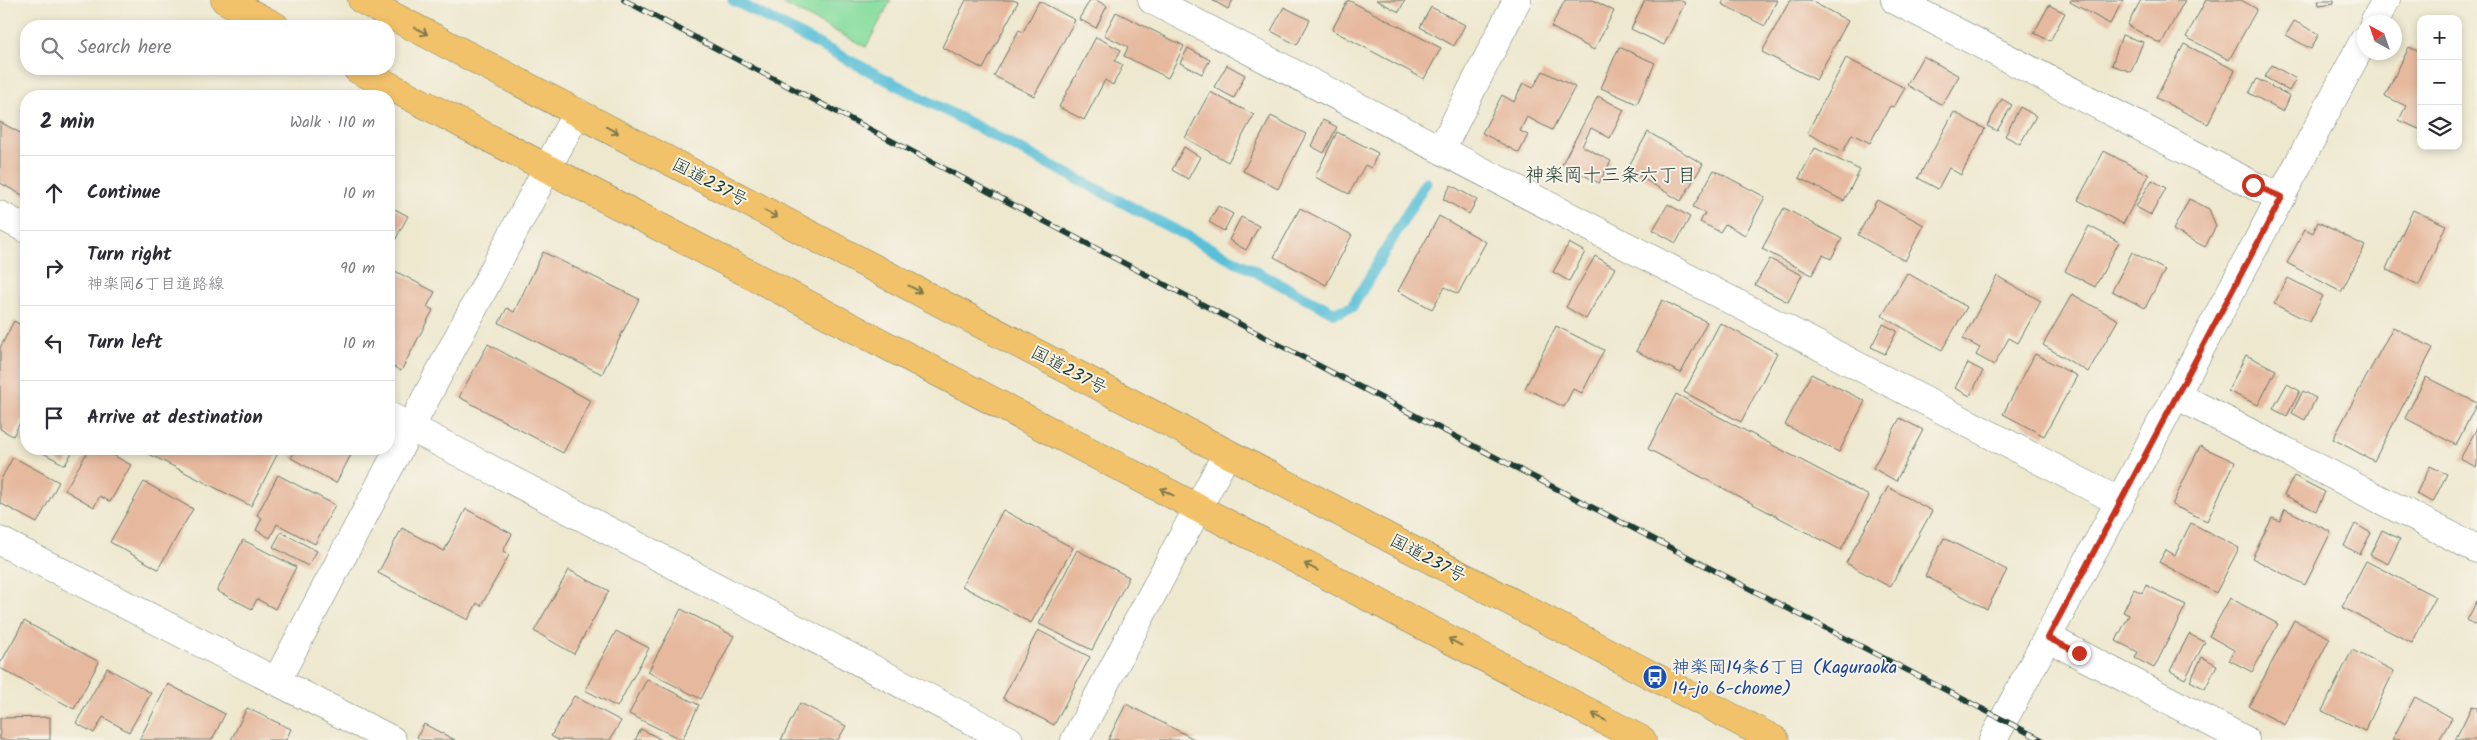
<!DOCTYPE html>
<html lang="en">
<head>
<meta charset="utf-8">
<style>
  body { margin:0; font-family:Kalam,"Klee One",sans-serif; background:#f7f7f7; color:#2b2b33 }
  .controls { position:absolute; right:15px; top:15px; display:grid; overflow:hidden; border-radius:10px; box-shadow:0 2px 8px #0003 }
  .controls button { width:45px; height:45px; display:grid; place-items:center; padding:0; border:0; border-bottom:1px solid #e1e1e2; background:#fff; color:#2b2b33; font:25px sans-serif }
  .compass { position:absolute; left:2357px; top:15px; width:45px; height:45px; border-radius:50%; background:#fff; box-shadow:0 2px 8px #0003; rotate:320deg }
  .stop { position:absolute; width:15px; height:15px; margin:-11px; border:4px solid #c8321e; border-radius:50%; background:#fff }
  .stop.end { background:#c8321e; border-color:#fff; box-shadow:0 1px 5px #0008 }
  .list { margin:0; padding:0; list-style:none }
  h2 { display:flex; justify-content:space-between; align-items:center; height:65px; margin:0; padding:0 20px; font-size:21px }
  h2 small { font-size:16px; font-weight:400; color:#7c7c81 }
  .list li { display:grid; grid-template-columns:32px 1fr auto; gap:15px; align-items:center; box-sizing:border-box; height:75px; padding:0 20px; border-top:1px solid #e1e1e2 }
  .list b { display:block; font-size:19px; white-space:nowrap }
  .list p { margin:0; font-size:16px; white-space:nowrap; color:#7c7c81 }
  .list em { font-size:16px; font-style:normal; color:#7c7c81 }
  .icon { flex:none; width:28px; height:28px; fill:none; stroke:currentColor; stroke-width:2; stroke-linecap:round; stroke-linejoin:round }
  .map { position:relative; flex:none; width:2477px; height:740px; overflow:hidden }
  .search { position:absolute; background:#fff; box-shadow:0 2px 8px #0003; left:20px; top:20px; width:375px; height:55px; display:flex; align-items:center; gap:12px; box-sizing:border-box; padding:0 18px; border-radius:20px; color:#7c7c81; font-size:19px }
  .panel { position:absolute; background:#fff; box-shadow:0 2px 8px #0003; left:20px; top:90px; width:375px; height:365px; border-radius:20px }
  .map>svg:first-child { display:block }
</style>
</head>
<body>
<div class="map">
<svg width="2477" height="740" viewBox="0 0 2477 740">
  <rect width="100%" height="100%" fill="#f7f3e8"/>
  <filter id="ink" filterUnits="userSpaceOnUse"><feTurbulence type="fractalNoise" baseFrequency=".02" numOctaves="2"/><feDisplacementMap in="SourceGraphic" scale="10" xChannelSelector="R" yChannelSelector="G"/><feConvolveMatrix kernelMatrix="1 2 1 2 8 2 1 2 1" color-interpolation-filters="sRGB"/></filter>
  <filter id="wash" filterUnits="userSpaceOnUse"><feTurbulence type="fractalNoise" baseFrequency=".0096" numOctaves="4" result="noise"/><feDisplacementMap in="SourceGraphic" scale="20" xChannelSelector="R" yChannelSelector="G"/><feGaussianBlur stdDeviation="1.12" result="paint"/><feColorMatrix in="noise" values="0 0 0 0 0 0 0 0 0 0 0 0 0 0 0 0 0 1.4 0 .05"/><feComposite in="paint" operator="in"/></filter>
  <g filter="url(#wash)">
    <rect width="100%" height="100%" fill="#eee8cf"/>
    <path fill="#89dea0" stroke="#548e6a" d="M776 0H891L866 47Z"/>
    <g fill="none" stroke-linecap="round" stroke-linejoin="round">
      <path stroke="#5ac0d8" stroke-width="11" d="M733 0 1335 313 1352 307 1426 182"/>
    </g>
    <g id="blocks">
      <path fill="#e6b99f" d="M966 0H1013L1018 2 983 69 942 47Z
        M1090 0H1096L1107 6 1096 28 1079 19Z
        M1212 0H1233L1228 9Z
        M1348 0 1441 48 1424 79 1332 30Z
        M1376 0H1405L1399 12Z
        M1565 0H1593L1614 11 1594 50 1551 27Z
        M1645 0H1679L1685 3 1664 45 1631 29Z
        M1724 0H1777L1765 26 1722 4Z
        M1790 0H1809L1848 21 1816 80 1762 52Z
        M2071 0H2123L2110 24 2070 2Z
        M2141 0H2185L2161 44 2127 25Z
        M2206 0H2241L2257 9 2229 60 2186 37Z
        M2318 0H2334V3L2319 5Z
        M1039 1 1075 20 1034 96 994 76 1019 30 1023 32Z
        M2049 5 2065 13 2050 41 2034 33Z
        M1284 7 1310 20 1297 45 1271 31Z
        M1431 7 1465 25 1454 46 1420 27Z
        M1116 12 1184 46 1168 78 1124 56 1128 47 1104 35Z
        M2294 21 2319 34 2311 49 2286 35Z
        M2122 35 2143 42 2131 72 2112 65Z
        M1096 37 1121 50 1115 61 1123 65 1113 85 1105 80 1084 120 1059 107Z
        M2184 44 2235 70 2208 124 2156 98Z
        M1619 47 1655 63 1637 104 1601 88Z
        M2409 47 2421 53V130L2399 120 2406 106 2385 96Z
        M1188 48 1210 60 1202 74 1180 63Z
        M1923 56 1959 76 1942 105 1907 85Z
        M1846 58 1905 88 1894 107 1890 106 1870 143 1852 134 1843 152 1807 133Z
        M1227 65 1245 75 1234 98 1214 87Z
        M2272 65 2296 79 2289 91 2265 77Z
        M1543 71 1575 87 1552 130 1527 117 1520 131 1528 135 1519 153 1482 133 1502 95 1514 102 1523 83 1533 88Z
        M2257 79 2290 96 2283 112 2249 93Z
        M1210 92 1254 115 1228 162 1185 138Z
        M1598 96 1624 110 1610 138 1591 128 1582 146 1611 161 1599 183 1562 164Z
        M2002 99 2012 105 1997 131 1987 126Z
        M2020 107 2036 116 2020 144 2005 136Z
        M1954 112 1985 129 1961 175 1949 168 1938 189 1918 178Z
        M1271 116 1306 134 1278 189 1243 171Z
        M1323 120 1337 127 1324 153 1311 146Z
        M0 122 26 136V197L0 183Z
        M1337 132 1378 153 1371 168 1365 165 1349 194 1315 177Z
        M1648 132 1703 164 1681 201 1627 169Z
        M1184 147 1200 157 1188 179 1172 170Z
        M1815 148 1860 170 1844 201 1799 178Z
        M2104 151 2149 175 2123 224 2078 200Z
        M1714 170 1765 197 1745 235 1725 224 1720 232 1700 222 1705 213 1693 207Z
        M2152 180 2166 188 2151 215 2136 207Z
        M1451 185 1477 200 1469 214 1443 199Z
        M2189 199 2209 209 2216 226 2205 247 2173 230Z
        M1877 200 1924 225 1905 261 1858 235Z
        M1668 204 1690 217 1676 243 1653 230Z
        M389 206 408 216 394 242 389 239Z
        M1218 206 1233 214 1224 231 1209 222Z
        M1300 208 1352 235 1326 285 1274 257Z
        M1784 208 1842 239 1831 259 1823 255 1812 275 1762 249Z
        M2413 210 2446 225 2419 285 2386 269Z
        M1439 216 1486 242 1458 294 1445 287 1432 309 1398 291Z
        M1241 217 1259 226 1246 250 1229 240Z
        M2318 222 2365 246 2341 292 2287 263 2305 229 2313 233Z
        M2089 226 2119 242 2095 287 2065 271Z
        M1569 243 1585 252 1569 281 1553 272Z
        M543 252 639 299 602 374 499 323 507 308 514 312Z
        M2132 252 2165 270 2145 308 2112 291Z
        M1595 256 1615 268 1586 319 1566 307Z
        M1770 259 1802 275 1788 302 1755 285Z
        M393 270 435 292 427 307 433 310 401 371 389 364V278Z
        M1907 273 1967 307 1942 350 1882 316Z
        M1997 276 2041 301 2018 343 2009 338 1994 365 1976 355 1980 348 1963 339Z
        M2288 278 2323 296 2310 322 2274 304Z
        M2072 294 2118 320 2088 372 2043 345Z
        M1662 300 1707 322 1681 373 1636 351Z
        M14 321 26 328V412L13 436 0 429V348Z
        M1720 323 1777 353 1741 422 1684 392Z
        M1883 324 1897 331 1885 354 1871 347Z
        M1556 326 1604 350 1582 393 1573 389 1564 407 1525 388Z
        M2393 327 2433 348 2374 461 2333 439Z
        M488 344 591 401 563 453 459 397Z
        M2035 354 2077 376 2044 436 2003 414Z
        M2246 355 2276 370 2258 405 2228 391Z
        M1968 363 1983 371 1970 396 1955 388Z
        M1811 374 1865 401 1839 452 1785 425Z
        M2426 377 2477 403 2456 445 2405 418Z
        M2287 384 2300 391 2287 416 2273 409Z
        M2303 391 2316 398 2305 420 2292 413Z
        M1676 394 1869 496 1841 550 1648 449Z
        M1900 418 1923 430 1896 481 1873 468Z
        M2477 428V465L2476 467 2460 459Z
        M26 431V444L21 441Z
        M2200 446 2235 462 2207 521 2172 505Z
        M36 449H74L65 465Z
        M89 449H102L131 465 110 502 100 496 94 507 65 490Z
        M150 449H280L251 506 147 453Z
        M297 449H345L352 453 336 483 291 458Z
        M13 457 59 482 37 523 0 503V481Z
        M2430 466 2447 474 2433 502 2416 494Z
        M278 475 335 505 315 544 277 524 270 538 256 530 262 518 257 515Z
        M2294 476 2325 492 2316 511 2284 495Z
        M144 482 193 509 158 569 110 542Z
        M1888 487 1932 511 1890 587 1846 563Z
        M466 509 512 534 503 551 509 555 481 606 477 603 468 620 378 573 402 528 444 551Z
        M2285 509 2331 532 2305 585 2252 558 2272 518 2280 521Z
        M1003 510 1073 548 1031 623 962 586Z
        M2191 523 2239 548 2216 593 2159 562 2166 550 2175 555Z
        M2355 524 2371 533 2360 554 2344 546Z
        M2382 530 2400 539 2388 564 2370 555Z
        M281 532 317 551 308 566 273 547Z
        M1944 538 2007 570 1987 609 1925 576Z
        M243 540 296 567 275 609 257 599 252 609 217 591Z
        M1077 550 1129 577 1092 650 1039 624Z
        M2366 561 2436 597 2412 643 2342 607Z
        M569 570 609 591 574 654 534 631Z
        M2146 585 2186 605 2154 668 2135 658 2138 652 2116 641 2129 615 2123 612 2134 589 2142 593Z
        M2230 598 2278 624 2252 672 2229 660 2234 650 2209 636Z
        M2477 601V626L2467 620Z
        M681 609 734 636 701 699 648 672Z
        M2294 620 2330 638 2285 725 2249 706Z
        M24 621 99 662 74 709 0 668V664Z
        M1038 630 1090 657 1054 725 1003 698Z
        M616 631 649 648 617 707 585 690Z
        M2189 634 2205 642 2185 679 2170 671Z
        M2352 650 2394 671 2365 731 2322 711Z
        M2202 657 2217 665 2205 689 2190 681Z
        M107 668 151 693 129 732 103 717 94 733 76 723Z
        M647 679 699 705 682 740 629 714Z
        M168 684 225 714 212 740H139Z
        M574 696 621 721 610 740H558L551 736Z
        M2415 697 2452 718 2439 740H2392Z
        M800 703 846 726 838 740H781Z
        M1126 704 1196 740H1108Z
        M2472 706 2477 708V740H2455Z
        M247 708 291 729 286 740H231Z
        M50 717V740H0V718Z
        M424 724 455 740H422L417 737Z
        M641 729 662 740H635Z"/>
    </g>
  </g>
  <g filter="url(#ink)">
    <use href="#blocks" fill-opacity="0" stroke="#67796a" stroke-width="1"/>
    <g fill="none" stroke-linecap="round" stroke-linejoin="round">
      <defs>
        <path id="street" d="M1152 0 2120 502
          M1895 0 2253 185 2282 197
          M2374 22 2386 0
          M1441 150 1517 0
          M0 215 26 229
          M2176 395 2477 549
          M389 416 1009 740
          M0 541 392 740
          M2048 638 2245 740
          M277 680 577 112
          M1075 740 1227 453
          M1993 740 2364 40"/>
        <path id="highway" d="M225 0 275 26
          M362 0 1775 740
          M357 69 1642 740"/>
      </defs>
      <use href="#street" stroke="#67796a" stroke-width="29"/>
      <use href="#highway" stroke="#67796a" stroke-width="29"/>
      <use href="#street" stroke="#fff" stroke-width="28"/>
      <use href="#highway" stroke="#f2c26a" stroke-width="28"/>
      <defs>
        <path id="rail" d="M624 0 1331 372 2042 740"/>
      </defs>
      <use href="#rail" stroke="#1f3d34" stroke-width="5.5"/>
      <use href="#rail" stroke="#f7f3e8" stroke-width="4" stroke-dasharray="11" stroke-linecap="butt"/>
    </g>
    <defs><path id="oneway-shaft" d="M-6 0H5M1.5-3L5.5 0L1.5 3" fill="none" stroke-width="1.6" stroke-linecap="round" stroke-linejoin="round" transform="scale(1.25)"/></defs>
    <g stroke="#7e794c">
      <use href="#oneway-shaft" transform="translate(421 31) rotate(28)"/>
      <use href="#oneway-shaft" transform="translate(612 130) rotate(28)"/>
      <use href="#oneway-shaft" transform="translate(771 214) rotate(28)"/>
      <use href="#oneway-shaft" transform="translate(915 289) rotate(28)"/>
      <use href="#oneway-shaft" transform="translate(1167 492) rotate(-152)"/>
      <use href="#oneway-shaft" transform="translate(1311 567) rotate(-152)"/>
      <use href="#oneway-shaft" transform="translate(1455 642) rotate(-152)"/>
      <use href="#oneway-shaft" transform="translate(1599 717) rotate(-152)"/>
    </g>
  </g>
  <g fill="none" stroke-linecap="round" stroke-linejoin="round" filter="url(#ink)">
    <path stroke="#c8321e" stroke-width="6" d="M2079 653 2048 638 2282 197 2253 185"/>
  </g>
  <defs>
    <symbol id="bus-disc" viewBox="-11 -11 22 22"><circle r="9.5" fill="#1a4fb4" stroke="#f7f3e8"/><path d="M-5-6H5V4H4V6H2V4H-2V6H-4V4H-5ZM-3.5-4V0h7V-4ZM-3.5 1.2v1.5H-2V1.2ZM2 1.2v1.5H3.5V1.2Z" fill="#fff"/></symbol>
  </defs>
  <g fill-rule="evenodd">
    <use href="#bus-disc" x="1641" y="663" width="28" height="28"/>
  </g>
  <g text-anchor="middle" stroke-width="4" stroke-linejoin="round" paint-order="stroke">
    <g font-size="18" fill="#1f3d34" stroke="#f7f3e8">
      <text transform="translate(710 182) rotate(28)" y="6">国道237号</text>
      <text transform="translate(1069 370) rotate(28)" y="6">国道237号</text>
      <text transform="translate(1428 558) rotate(28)" y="6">国道237号</text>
    </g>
    <g font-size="18" fill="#164399" stroke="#f7f3e8" text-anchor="start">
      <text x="1672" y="673">神楽岡14条6丁目 (Kaguraoka<tspan x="1672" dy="21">14-jo 6-chome)</tspan></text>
    </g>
    <g font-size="19" fill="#1f3d34" stroke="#f7f3e8">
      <text x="1611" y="181">神楽岡十三条六丁目</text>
    </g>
  </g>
</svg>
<div class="controls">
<button>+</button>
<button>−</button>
<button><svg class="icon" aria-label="layers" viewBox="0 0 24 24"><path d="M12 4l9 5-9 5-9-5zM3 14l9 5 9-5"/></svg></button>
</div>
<svg class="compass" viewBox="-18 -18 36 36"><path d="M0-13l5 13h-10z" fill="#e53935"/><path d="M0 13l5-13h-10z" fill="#7c7c81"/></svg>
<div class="stop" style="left:2253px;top:185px"></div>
<div class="stop end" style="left:2079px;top:653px"></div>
<div class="search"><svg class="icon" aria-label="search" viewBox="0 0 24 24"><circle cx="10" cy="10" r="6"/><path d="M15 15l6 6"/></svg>Search here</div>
<section class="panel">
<h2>2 min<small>Walk · 110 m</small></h2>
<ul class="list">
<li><svg class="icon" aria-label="ahead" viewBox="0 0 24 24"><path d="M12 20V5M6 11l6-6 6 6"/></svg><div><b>Continue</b></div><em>10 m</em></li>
<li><svg class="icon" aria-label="right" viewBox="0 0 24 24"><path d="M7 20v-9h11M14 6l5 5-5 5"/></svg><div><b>Turn right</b><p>神楽岡6丁目道路線</p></div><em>90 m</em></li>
<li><svg class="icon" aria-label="left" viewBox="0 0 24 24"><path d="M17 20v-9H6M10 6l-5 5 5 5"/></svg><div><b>Turn left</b></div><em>10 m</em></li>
<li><svg class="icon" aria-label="arrive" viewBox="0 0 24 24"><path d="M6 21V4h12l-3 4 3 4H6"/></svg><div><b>Arrive at destination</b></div></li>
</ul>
</section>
</div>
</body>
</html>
